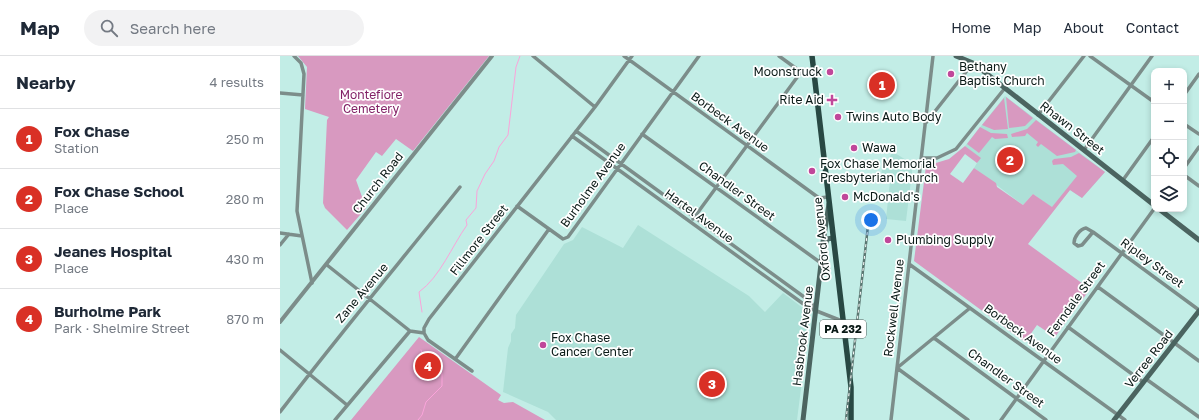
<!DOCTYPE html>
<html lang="en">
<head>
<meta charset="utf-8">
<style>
  body { margin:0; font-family:"Golos Text",sans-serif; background:#f2f2f3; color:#1f2937 }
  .controls { position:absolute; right:12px; top:12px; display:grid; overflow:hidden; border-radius:8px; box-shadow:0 2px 6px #0003 }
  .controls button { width:36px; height:36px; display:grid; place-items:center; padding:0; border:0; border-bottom:1px solid #e0e1e3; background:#fff; color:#1f2937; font:20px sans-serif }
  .you { position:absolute; left:591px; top:164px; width:14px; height:14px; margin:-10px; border:3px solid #fff; border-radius:50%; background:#1a73e8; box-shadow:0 0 0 6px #1a73e833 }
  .badge { display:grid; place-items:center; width:26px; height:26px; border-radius:50%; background:#d93025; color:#fff; font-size:13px; font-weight:700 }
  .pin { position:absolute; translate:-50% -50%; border:2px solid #fff; box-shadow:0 1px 4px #0006 }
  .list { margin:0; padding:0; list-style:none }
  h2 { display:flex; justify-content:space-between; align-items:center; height:52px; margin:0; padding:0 16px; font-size:17px }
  h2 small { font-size:13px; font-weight:400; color:#747a83 }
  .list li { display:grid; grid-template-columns:26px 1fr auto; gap:12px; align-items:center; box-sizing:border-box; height:60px; padding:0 16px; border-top:1px solid #e0e1e3 }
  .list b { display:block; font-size:15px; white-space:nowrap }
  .list p { margin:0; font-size:13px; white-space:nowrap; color:#747a83 }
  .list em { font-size:13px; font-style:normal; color:#747a83 }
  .icon { flex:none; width:22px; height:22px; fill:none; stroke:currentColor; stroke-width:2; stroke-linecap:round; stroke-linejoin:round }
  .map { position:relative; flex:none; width:919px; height:364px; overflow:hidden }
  header { display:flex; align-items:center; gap:24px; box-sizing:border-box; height:56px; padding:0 20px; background:#fff; border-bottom:1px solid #e0e1e3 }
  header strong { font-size:19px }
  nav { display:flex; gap:22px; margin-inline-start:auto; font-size:14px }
  .search { width:280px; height:36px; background:#f2f2f3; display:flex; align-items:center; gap:10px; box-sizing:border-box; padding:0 14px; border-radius:22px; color:#747a83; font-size:15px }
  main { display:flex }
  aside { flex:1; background:#fff }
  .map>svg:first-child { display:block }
</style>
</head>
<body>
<header>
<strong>Map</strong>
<div class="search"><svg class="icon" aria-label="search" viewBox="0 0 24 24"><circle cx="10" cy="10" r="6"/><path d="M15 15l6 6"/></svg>Search here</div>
<nav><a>Home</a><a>Map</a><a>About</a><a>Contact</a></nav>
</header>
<main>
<aside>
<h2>Nearby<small>4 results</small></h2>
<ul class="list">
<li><span class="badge">1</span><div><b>Fox Chase</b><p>Station</p></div><em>250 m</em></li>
<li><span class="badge">2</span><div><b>Fox Chase School</b><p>Place</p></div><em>280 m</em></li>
<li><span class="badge">3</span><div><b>Jeanes Hospital</b><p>Place</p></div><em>430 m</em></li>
<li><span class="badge">4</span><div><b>Burholme Park</b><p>Park · Shelmire Street</p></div><em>870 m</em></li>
</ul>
</aside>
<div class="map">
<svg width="919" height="364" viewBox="0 0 919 364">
  <rect width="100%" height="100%" fill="#c2ede6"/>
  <path fill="#ade0d7" d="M725 40 825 116 802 142 790 134 774 153 753 138 743 149 694 112 700 102 685 90Z
    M613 96 633 108 626 165 606 163 610 125 601 123 602 112Z
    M358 169 469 240 485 256 503 237 527 255 530 262 517 364H276L268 356 223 336 228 292 231 285V278L235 272 236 259 284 188 293 184 302 171 343 192Z"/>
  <path fill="#d899c0" d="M18 0H209L133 95 116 83 102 100 96 96 76 124 86 152 67 174 45 152 43 147 47 64 49 61 25 53 27 11Z
    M726 41 753 62 745 70 729 72Z
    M724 42 728 73 714 74 702 69Z
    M756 64 796 94 795 96 777 100 761 88 758 91 756 89 758 86 747 77 745 80 732 81 731 78 747 73Z
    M700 71 711 77 727 78 728 82 715 83 712 81 699 97 687 88Z
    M685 90 701 102 697 107 685 98 670 118 683 127 694 112 716 127 717 131 743 149 753 138 772 151 797 120 783 108 773 109 772 105 774 103 791 101 799 97 825 116 802 142 790 134 748 188 810 233 775 281 757 269 745 286 634 205 646 110 669 103Z
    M139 281 221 339 218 344 224 347 233 346 265 364H71Z"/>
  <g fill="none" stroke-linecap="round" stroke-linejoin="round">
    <path stroke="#faa4da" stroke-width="1" d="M142 256 139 236C160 221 172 190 187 169L186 164 196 152 197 135 205 118 214 105 219 91 228 79 236 11 240 0
      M138 364 142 359 146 346 162 330V318L159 312 146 310 141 294"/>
    <path stroke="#7c8d8a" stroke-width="3.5" d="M14 0 21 7 24 18 17 155 32 227
      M253 0 315 51
      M344 0 539 142 548 141
      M499 0 521 16 534 14
      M810 0 874 46
      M0 37 23 39
      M904 39 919 18
      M758 59 804 0
      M645 68 693 7
      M904 68 919 78
      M296 75 531 246 535 253
      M362 78 541 207
      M292 80 529 252 562 265
      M804 94 872 0
      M641 102H657L676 93 725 32
      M904 112 919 91
      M904 119 919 130
      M843 124 874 81
      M237 150 283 183 288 181 419 0
      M413 163 521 16
      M813 176 802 189 798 190 794 187C794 181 800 173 806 172L813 176 919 254
      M0 177 22 180
      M0 189 9 178
      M629 208 845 364
      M47 209 130 275
      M818 231 919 305
      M788 271 863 326
      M144 277 148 284 192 315
      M654 282 766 364
      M0 294 67 349
      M176 302 269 173
      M866 323 919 361
      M0 356C58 280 120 206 180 131
      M55 364 130 275 144 277V272L149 263 315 51 352 0
      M611 364 653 0
      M688 364 617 312 690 252
      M721 364 874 153"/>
    <path stroke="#7c8d8a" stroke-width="4" d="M0 266 212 0"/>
    <path stroke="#4b6460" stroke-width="5" d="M676 0 693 7 874 149
      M879 153 919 184
      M542 192 549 148
      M523 364 542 199 547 183 553 182
      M834 364 919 255"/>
    <path stroke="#284843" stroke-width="5.5" d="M532 0 571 331V364"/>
    <defs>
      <path id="rail" d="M566 364 589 161"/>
    </defs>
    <use href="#rail" stroke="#5a7671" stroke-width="2.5"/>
    <use href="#rail" stroke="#fff" stroke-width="1" stroke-dasharray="3" stroke-linecap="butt"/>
  </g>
  <g fill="#c0479a" stroke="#fff" stroke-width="1.5">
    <circle cx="550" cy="16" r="4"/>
    <circle cx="671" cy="18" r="4"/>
    <path d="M550 38h4v4h4v4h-4v4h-4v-4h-4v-4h4z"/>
    <circle cx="558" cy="61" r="4"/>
    <circle cx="574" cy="92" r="4"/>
    <circle cx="532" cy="115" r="4"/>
    <circle cx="565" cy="141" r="4"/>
    <circle cx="608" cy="184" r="4"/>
    <circle cx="263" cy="289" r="4"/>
  </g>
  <g text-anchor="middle" stroke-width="3.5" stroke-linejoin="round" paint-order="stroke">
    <rect fill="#fff" stroke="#535e5c" stroke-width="1" x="540" y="264" width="46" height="18" rx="3"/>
    <g font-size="11" font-weight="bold" fill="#091916">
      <text x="563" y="277">PA 232</text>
    </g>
    <g font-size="12" fill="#091916" stroke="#fff" text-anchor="start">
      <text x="679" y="15">Bethany<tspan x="679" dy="14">Baptist Church</tspan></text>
      <text x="542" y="20" text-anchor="end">Moonstruck</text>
      <text x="544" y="48" text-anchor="end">Rite Aid</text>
      <text x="566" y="65">Twins Auto Body</text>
      <text x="582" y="96">Wawa</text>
      <text x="540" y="112">Fox Chase Memorial<tspan x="540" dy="14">Presbyterian Church</tspan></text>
      <text x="573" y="145">McDonald's</text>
      <text x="616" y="188">Plumbing Supply</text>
      <text x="271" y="286">Fox Chase<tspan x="271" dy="14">Cancer Center</tspan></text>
    </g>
    <g font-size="12" fill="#822166" stroke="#fff">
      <text x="91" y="43">Montefiore<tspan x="91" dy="14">Cemetery</tspan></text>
    </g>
    <g font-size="12" fill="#091916" stroke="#fff">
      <text transform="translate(450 66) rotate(36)" y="4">Borbeck Avenue</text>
      <text transform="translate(792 72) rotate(38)" y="4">Rhawn Street</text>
      <text transform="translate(98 127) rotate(-52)" y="4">Church Road</text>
      <text transform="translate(313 129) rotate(-54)" y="4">Burholme Avenue</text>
      <text transform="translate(457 135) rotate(36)" y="4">Chandler Street</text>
      <text transform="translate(419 160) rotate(36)" y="4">Hartel Avenue</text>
      <text transform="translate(542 183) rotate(-96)" y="4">Oxford Avenue</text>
      <text transform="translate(199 184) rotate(-52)" y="4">Fillmore Street</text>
      <text transform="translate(872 207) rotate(36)" y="4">Ripley Street</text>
      <text transform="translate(82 237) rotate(-50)" y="4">Zane Avenue</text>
      <text transform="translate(796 243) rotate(-54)" y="4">Ferndale Street</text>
      <text transform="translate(614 252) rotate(-83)" y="4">Rockwell Avenue</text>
      <text transform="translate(743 278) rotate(36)" y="4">Borbeck Avenue</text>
      <text transform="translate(523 280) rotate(-83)" y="4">Hasbrook Avenue</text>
      <text transform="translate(869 303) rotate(-52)" y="4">Verree Road</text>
      <text transform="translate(726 322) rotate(36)" y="4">Chandler Street</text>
    </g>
  </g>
</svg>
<div class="controls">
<button>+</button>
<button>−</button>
<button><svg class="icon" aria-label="locate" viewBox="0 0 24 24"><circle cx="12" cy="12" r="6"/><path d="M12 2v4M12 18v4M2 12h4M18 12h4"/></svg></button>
<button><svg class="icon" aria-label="layers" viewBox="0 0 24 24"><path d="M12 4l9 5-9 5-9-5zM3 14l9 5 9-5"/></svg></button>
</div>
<div class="you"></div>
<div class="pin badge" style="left:602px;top:29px">1</div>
<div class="pin badge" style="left:730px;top:104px">2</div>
<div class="pin badge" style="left:432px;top:328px">3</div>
<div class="pin badge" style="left:148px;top:310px">4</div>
</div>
</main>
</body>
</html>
